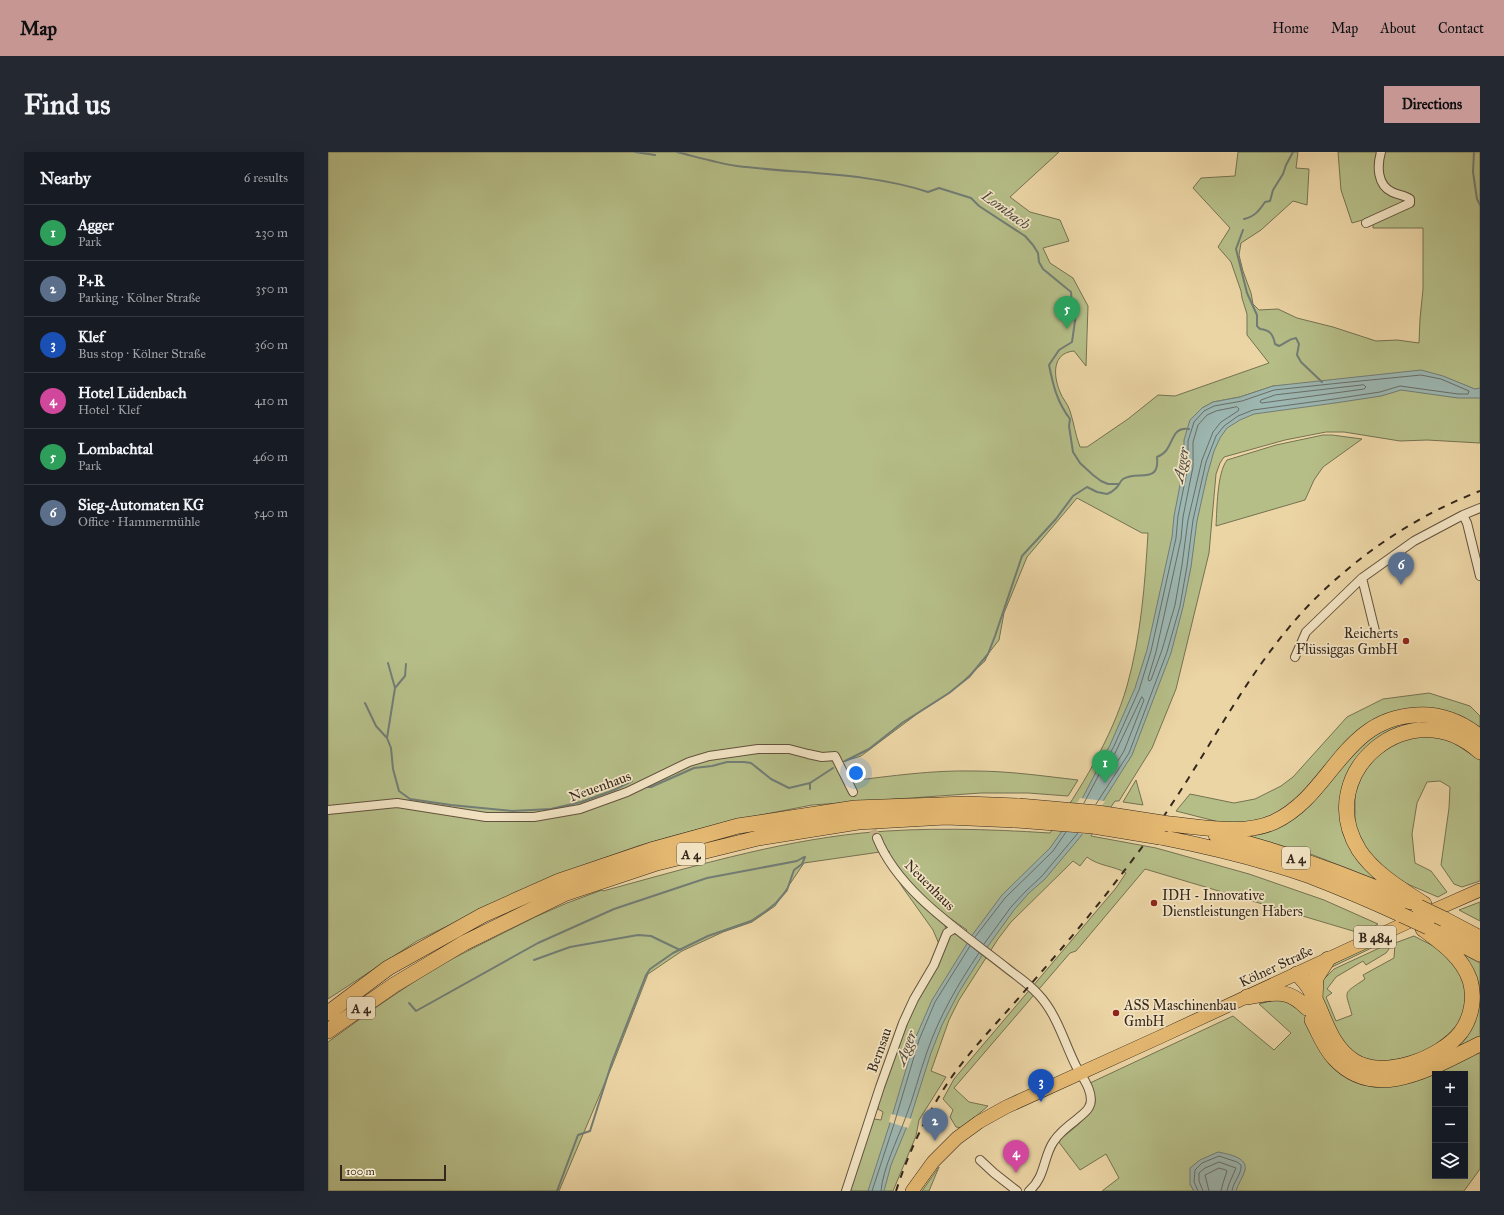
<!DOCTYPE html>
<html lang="en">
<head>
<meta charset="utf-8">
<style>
  body { margin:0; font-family:"IM FELL Great Primer",serif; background:#242831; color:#f1f3f6 }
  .controls { position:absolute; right:12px; bottom:12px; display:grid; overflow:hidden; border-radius:0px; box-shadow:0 4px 16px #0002 }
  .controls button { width:36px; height:36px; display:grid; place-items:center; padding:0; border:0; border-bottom:1px solid #363941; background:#171b24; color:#f1f3f6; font:20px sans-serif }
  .scale { position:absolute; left:12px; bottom:10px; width:106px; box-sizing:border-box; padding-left:4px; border:2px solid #34271c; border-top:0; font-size:11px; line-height:14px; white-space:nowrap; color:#34271c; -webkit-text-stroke:3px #f3e4c4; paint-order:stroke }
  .you { position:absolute; left:528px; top:621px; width:14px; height:14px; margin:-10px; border:3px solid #fff; border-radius:50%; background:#1a73e8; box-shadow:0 0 0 6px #1a73e833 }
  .badge { display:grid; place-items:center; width:26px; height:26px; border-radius:50%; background:#c59692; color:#fff; font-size:13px; font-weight:700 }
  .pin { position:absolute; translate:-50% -33px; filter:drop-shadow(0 1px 2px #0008) }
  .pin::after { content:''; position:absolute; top:21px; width:14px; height:12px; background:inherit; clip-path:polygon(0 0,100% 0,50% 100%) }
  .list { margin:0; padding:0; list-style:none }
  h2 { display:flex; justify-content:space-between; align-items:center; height:52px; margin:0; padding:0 16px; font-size:17px }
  h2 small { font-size:13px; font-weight:400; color:#9ea1a6 }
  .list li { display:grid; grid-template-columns:26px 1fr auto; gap:12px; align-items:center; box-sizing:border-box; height:56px; padding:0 16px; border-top:1px solid #363941 }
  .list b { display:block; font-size:15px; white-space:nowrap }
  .list p { margin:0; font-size:13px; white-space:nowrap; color:#9ea1a6 }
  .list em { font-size:13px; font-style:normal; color:#9ea1a6 }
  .icon { flex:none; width:22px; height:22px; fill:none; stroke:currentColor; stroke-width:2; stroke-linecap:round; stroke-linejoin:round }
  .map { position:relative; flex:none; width:1152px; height:1039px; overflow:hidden; border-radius:0px }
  header { display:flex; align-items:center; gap:24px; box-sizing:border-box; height:56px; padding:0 20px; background:#c59692; color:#111 }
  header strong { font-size:19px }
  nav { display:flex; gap:22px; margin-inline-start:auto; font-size:14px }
  .intro { display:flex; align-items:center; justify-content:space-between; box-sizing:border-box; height:96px; padding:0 24px }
  h1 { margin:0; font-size:28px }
  .button { padding:10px 18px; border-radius:0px; background:#c59692; color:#111; font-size:14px; font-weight:700 }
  main { display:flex; gap:24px; padding:0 24px }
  aside { flex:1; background:#171b24; border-radius:0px; box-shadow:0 4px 16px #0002 }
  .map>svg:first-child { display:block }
</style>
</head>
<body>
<header>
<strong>Map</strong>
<nav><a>Home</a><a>Map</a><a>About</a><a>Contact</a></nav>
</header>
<div class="intro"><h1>Find us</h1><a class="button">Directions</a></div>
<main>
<aside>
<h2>Nearby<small>6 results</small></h2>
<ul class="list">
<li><span class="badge" style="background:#2e9e5b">1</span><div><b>Agger</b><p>Park</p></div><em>230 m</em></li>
<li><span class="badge" style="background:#5c6f8a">2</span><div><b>P+R</b><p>Parking · Kölner Straße</p></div><em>350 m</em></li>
<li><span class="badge" style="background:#1a4fb4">3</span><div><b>Klef</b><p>Bus stop · Kölner Straße</p></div><em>360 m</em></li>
<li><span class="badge" style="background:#d1479c">4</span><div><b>Hotel Lüdenbach</b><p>Hotel · Klef</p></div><em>410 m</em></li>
<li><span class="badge" style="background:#2e9e5b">5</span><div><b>Lombachtal</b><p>Park</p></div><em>460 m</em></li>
<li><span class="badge" style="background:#5c6f8a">6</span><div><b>Sieg-Automaten KG</b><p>Office · Hammermühle</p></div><em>540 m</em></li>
</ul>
</aside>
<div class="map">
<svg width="1152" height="1039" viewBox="0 0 1152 1039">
  <rect width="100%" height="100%" fill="#ecd5a5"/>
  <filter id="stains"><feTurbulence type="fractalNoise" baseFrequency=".005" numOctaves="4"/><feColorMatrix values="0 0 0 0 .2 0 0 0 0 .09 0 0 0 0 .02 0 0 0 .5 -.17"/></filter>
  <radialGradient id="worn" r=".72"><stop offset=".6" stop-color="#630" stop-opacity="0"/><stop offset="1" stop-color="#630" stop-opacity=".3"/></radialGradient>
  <path fill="#b6be88" stroke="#757252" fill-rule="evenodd" d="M0 0H731L682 45 702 60 732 68 741 89 715 96 722 111 745 126 760 154 758 214 746 199C724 201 725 223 732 240 734 246 740 252 742 259 746 271 747 282 752 295H759L800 267 830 243 847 244 941 211 919 183V162L914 146 913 139 903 110 890 95 902 76 865 36 873 26 907 24 910 0H970L968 16 981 17 979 53 965 49 933 78 913 91 911 103 915 119 923 141 925 152 931 158 950 157 969 166 1005 175 1048 189 1069 188 1091 191 1092 167 1095 137V76H1045V65L1024 71 1013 38 1010 0H1152V291L1099 288 1072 289 1016 280H998L957 288 896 305 892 311 888 322 881 401 848 537 824 596 791 649H787L763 684 828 696 921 722 996 748 1050 772 1035 782 817 717 748 799 742 801 626 936 641 950 660 954 634 976 628 975 622 965 625 958 615 947 626 927 788 736 798 721C787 714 770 714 759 705L752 714 745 709 683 770 670 787 631 848 621 868 603 919 618 925 591 968 588 984 565 1039H520L542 971 546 967 553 968 555 960 550 957V950L578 872 589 847 611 807 620 784 624 782H628L633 786 639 778C617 763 565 726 561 699L554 700C568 728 593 750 616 771L618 777 611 792 605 778 575 736 552 700 476 711 447 754 424 770 395 780 354 799 320 822 284 914 231 1039H0V890L50 854 96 823 118 810 207 765 239 751 274 738 275 739C360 716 446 690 534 681 596 675 660 677 722 681 752 638 784 586 799 534 813 484 817 432 820 381H814L749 346 699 405 676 461 671 488 660 502 657 509 623 540 589 562 533 604 514 610 510 602 494 603 480 601 462 594 427 596 401 598 402 602 461 598 480 604 505 607 523 640H526L522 629C563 624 605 618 646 619 681 619 715 624 750 628L740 644 700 641H653L484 653 402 669 341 685 310 694 256 713 188 740 89 789 0 847ZM961 233 893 255 862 269 874 256 885 250 912 245 945 234Z
    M995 283H1004L1034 287 995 315 986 328 977 348 888 374C889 357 889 321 899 308L948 293Z
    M1101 541 1142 554 1152 564V579L1070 560 963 653 933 669 899 672 848 659 862 642 906 651 927 647 953 634 965 625 1019 565 1055 547Z
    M1112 568 1122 578 1045 593 1017 669 1062 733 985 703 911 681 931 678 1017 606 1058 573Z
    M1084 584 1118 586 1152 608V729L1134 735 1126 732 1113 713 1121 656 1122 635 1112 629 1099 630 1089 651 1084 682 1087 711 1103 719 1119 740 1110 745 1077 731 1051 714 1033 690 1027 673V634L1047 603Z
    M808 628 815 653 795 650Z
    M1152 750V769L1131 758Z
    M1086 784 1113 798 1134 823 1140 845 1132 874 1098 900 1048 913 1018 897 993 852 995 828 1006 817 1060 792 1061 797 1058 801 1038 813 1035 809 1008 825 999 837 1004 841 998 845 1008 869 1024 863C1017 837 1014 843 1037 827L1035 823 1066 806 1067 791Z
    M1053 789 1056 790 1002 816H1000L1009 810Z
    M1125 797 1152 811V889C1109 908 1047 950 1007 901 993 884 985 859 975 839L974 831 978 837C988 860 997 889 1016 906 1040 926 1069 921 1096 909 1151 884 1152 846 1125 797Z
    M954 847 976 860 993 895 1009 915 1152 897V1017L1136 1039H908L909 1035 862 1032 866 1039H774L791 1026 778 1002 752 1018 730 989C741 980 765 963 767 950 767 943 764 937 762 931L905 864 946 898 963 881 931 852 946 848ZM1107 922H1137V1024H1107Z
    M611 1015 601 1039H594Z"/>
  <path fill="#9cb6b1" stroke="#727d75" d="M1093 218 1115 224 1147 237 1152 236V246H1130L1073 238 1053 244 1007 251 926 262 912 268 899 276 892 286 886 299 879 324 869 369 863 415 855 455 843 501 804 603 753 684 717 727 701 741 686 758 660 794 631 840 614 873 603 901 582 967 563 1013 556 1039H540L562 971 587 887 604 848 645 782 674 743 722 696 732 682 755 645 782 593 807 536 819 498 844 385 846 364 856 313V288L862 268 874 256 885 250 912 245 945 234Z
    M890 1000C899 1002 920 1005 917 1018 915 1025 910 1032 908 1039H866L862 1032V1016L872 1008Z"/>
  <path fill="#ecd5a5" d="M752 646 777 649 757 682 732 679Z
    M563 962 584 967 580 976 561 970Z"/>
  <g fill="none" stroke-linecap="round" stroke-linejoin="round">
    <path stroke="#686e66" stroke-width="1" d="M1036 233 1038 235 1036 237 934 251 932 250 933 248 947 243Z
      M909 255 911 257 910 259 893 270 885 280 874 308 860 368 854 413 847 453 834 498 823 528 821 529 820 527 828 500 853 387 855 365 865 315V290L870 273 879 263 888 259Z
      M814 545 816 548 796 599 781 623H779L778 621Z
      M756 651 786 594 811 538 823 499 848 386 850 364 860 314V289L866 270 876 259 886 254 914 249 946 238 1012 231 1093 223 1113 227 1141 239 1140 242H1130L1072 234 1052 240 1006 247 925 258 910 264 896 274 888 284 878 310 865 368 859 414 852 454 839 500 801 601 768 652
      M647 785 677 746 725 699 738 680
      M656 792 683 755 698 739 714 724 750 681
      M544 1039 566 972 591 888 607 850 642 794
      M553 1039C555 1016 569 989 577 967 586 945 591 922 599 900 611 865 630 832 651 801
      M870 1039 866 1030 867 1018 874 1011 891 1004 909 1010 913 1013C914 1022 905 1030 904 1039
      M875 1039 871 1029V1021L877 1016 891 1010 908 1016 901 1032 899 1039
      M881 1039 877 1023 891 1016 898 1018 899 1019 895 1031 893 1039"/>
    <path stroke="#727d75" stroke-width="2" d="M307 0 327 3
      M349 0C369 5 389 11 409 14 473 22 539 20 600 40L611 36 643 46 651 54 697 84 705 93 710 101 711 110 715 117 743 140 744 153 748 162 744 190 731 198 721 213C725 233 729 250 742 267L741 274 745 300 752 311 765 323 773 329 780 332H791
      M1146 0 1145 20 1149 47 1152 53
      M916 67C926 65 931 59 937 50L942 49 945 38 955 22 958 13 965 0
      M915 78 908 97 919 141 929 163V174L932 177C942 178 945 182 947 192L951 194C958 191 960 187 968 186L971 192 969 203 973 210 994 230
      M60 511 67 536
      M78 512 77 524 67 536 59 586 63 596 65 617 71 639 82 647 123 653 184 659 223 657 253 650 286 638 304 629
      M37 551 48 574 59 586
      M517 609 541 597 574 571 621 541 641 525 660 502 667 484 694 404 728 367 745 344 759 335 769 340 779 342C782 341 785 339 787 337 791 335 791 330 795 327 809 318 832 333 829 305 848 298 840 274 861 277
      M318 635H323L366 616 384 614 399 610H416L423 611 443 627 461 636 482 631
      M482 637V631L505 616
      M206 808 242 795 310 783 323 784 352 798
      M81 851 88 859 210 791 286 757 379 726 469 709 476 705
      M229 1039 250 983 262 979 284 910 318 823 322 817 345 801 380 784 423 769 438 759 448 751 459 738 466 718 474 712 477 705"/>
    <path stroke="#c7b28a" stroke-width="8" stroke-dasharray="8 4" stroke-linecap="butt" d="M539 667 549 686"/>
    <defs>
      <path id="minor" d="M1038 71 1082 51V47C1076 43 1070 43 1064 40 1049 33 1049 14 1053 0
        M1135 363 1139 371 1152 424
        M1034 426 1047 479
        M967 505 978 480 1034 426 1086 389 1135 363 1152 356
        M0 658 69 651 158 665H206L252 657 299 640 361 610 381 604 430 597H461L480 602 494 605 507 604 525 640
        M549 686C571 741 635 781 680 817 690 825 701 832 710 842 729 862 736 890 748 914 754 924 768 943 761 955 759 960 752 964 748 968 740 974 732 980 726 989 715 1004 718 1025 701 1039
        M652 1008 666 1021 689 1039
        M518 1039 552 935 575 871 586 847 606 813 619 781 627 776"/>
      <path id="primary" d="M584 1039 605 1010 629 986 651 970 678 955 832 885 1093 764 1152 738"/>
      <path id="motorway" d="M841 672C875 675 914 684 946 670 1004 643 1014 567 1088 563 1111 561 1134 570 1152 585
        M888 683C955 700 1018 722 1081 750
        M832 685C883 695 933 707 982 724 1013 736 1044 749 1074 763
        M1096 752C1073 737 1046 721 1031 698 983 620 1084 537 1152 600
        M1116 767 1152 786
        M1108 779 1152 802
        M969 822C996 845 994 889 1026 909 1056 928 1113 906 1133 880 1144 865 1147 845 1142 828 1134 805 1114 791 1095 777
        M919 845C945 841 959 835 979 856
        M987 847 988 826 1000 807
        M0 861 60 816 155 763 231 729 323 698 410 674 527 656 639 652 691 654
        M984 868C991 881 996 896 1007 907 1049 952 1108 913 1152 892
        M0 879 66 833 136 791 236 742 329 711 430 686 530 670 618 665 687 668"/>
    </defs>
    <use href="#minor" stroke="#62523e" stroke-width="10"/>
    <use href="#primary" stroke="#34271c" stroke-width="14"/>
    <use href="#motorway" stroke="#34271c" stroke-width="16"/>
    <use href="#minor" stroke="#f3e4c4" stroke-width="8"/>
    <use href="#primary" stroke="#e6ba72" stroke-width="13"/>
    <use href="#motorway" stroke="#e6ba72" stroke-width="15"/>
    <path stroke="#34271c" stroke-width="2" stroke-dasharray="7 7" stroke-linecap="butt" d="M568 1039C581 999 599 961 623 926 644 896 671 869 695 841 731 800 767 758 799 715 821 687 841 657 860 627 897 568 931 506 979 455 1028 404 1087 364 1152 339"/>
    <defs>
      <path id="motorway-bridge" d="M691 654 770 661 841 672
        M687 668 765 674 832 685
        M1091 755 1116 767
        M1074 763 1100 775"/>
    </defs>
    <use href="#motorway-bridge" stroke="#34271c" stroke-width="16" stroke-linecap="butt"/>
    <use href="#motorway-bridge" stroke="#e6ba72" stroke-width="15"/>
  </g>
  <g fill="#8f2418" stroke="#f3e4c4" stroke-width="1.5">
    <circle cx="1078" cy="489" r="4"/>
    <circle cx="826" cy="751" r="4"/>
    <circle cx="788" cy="861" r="4"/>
  </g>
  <g text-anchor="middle" stroke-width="3.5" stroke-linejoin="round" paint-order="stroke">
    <g fill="#f3e4c4" stroke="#6d604e" stroke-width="1">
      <rect x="349" y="691" width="28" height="22" rx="3"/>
      <rect x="954" y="695" width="28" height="22" rx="3"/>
      <rect x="1026" y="774" width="42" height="22" rx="3"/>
      <rect x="19" y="845" width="28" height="22" rx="3"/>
    </g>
    <g font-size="13" font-weight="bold" fill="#34271c">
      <text x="363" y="707">A 4</text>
      <text x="968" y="711">A 4</text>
      <text x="1047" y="790">B 484</text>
      <text x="33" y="861">A 4</text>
    </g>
    <g font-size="14" fill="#34271c" stroke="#f3e4c4" text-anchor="start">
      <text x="1070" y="486" text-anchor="end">Reicherts<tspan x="1070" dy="16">Flüssiggas GmbH</tspan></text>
      <text x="834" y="748">IDH - Innovative<tspan x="834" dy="16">Dienstleistungen Habers</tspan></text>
      <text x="796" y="858">ASS Maschinenbau<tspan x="796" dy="16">GmbH</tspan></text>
    </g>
    <g font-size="14" fill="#34271c" stroke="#f3e4c4">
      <text transform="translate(272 634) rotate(-20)" y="5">Neuenhaus</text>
      <text transform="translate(602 733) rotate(45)" y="5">Neuenhaus</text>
      <text transform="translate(948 814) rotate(-25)" y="5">Kölner Straße</text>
      <text transform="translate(551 898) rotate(-70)" y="5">Bernsau</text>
    </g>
    <g font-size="15" font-style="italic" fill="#4e4b41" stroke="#f3e4c4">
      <text transform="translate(678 58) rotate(36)" y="5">Lombach</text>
      <text transform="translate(853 313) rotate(-80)" y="5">Agger</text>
      <text transform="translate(578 896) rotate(-69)" y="5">Agger</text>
    </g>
  </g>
  <rect width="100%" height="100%" filter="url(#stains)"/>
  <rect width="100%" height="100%" fill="url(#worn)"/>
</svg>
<div class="controls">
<button>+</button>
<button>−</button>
<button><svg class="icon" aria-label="layers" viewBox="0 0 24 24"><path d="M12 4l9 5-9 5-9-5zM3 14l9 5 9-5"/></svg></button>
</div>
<div class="scale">100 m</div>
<div class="you"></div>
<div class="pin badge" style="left:777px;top:631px;background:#2e9e5b">1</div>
<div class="pin badge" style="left:607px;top:989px;background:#5c6f8a">2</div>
<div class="pin badge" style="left:713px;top:950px;background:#1a4fb4">3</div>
<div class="pin badge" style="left:688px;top:1021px;background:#d1479c">4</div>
<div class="pin badge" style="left:739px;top:177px;background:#2e9e5b">5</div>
<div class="pin badge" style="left:1073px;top:433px;background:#5c6f8a">6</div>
</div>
</main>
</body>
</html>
